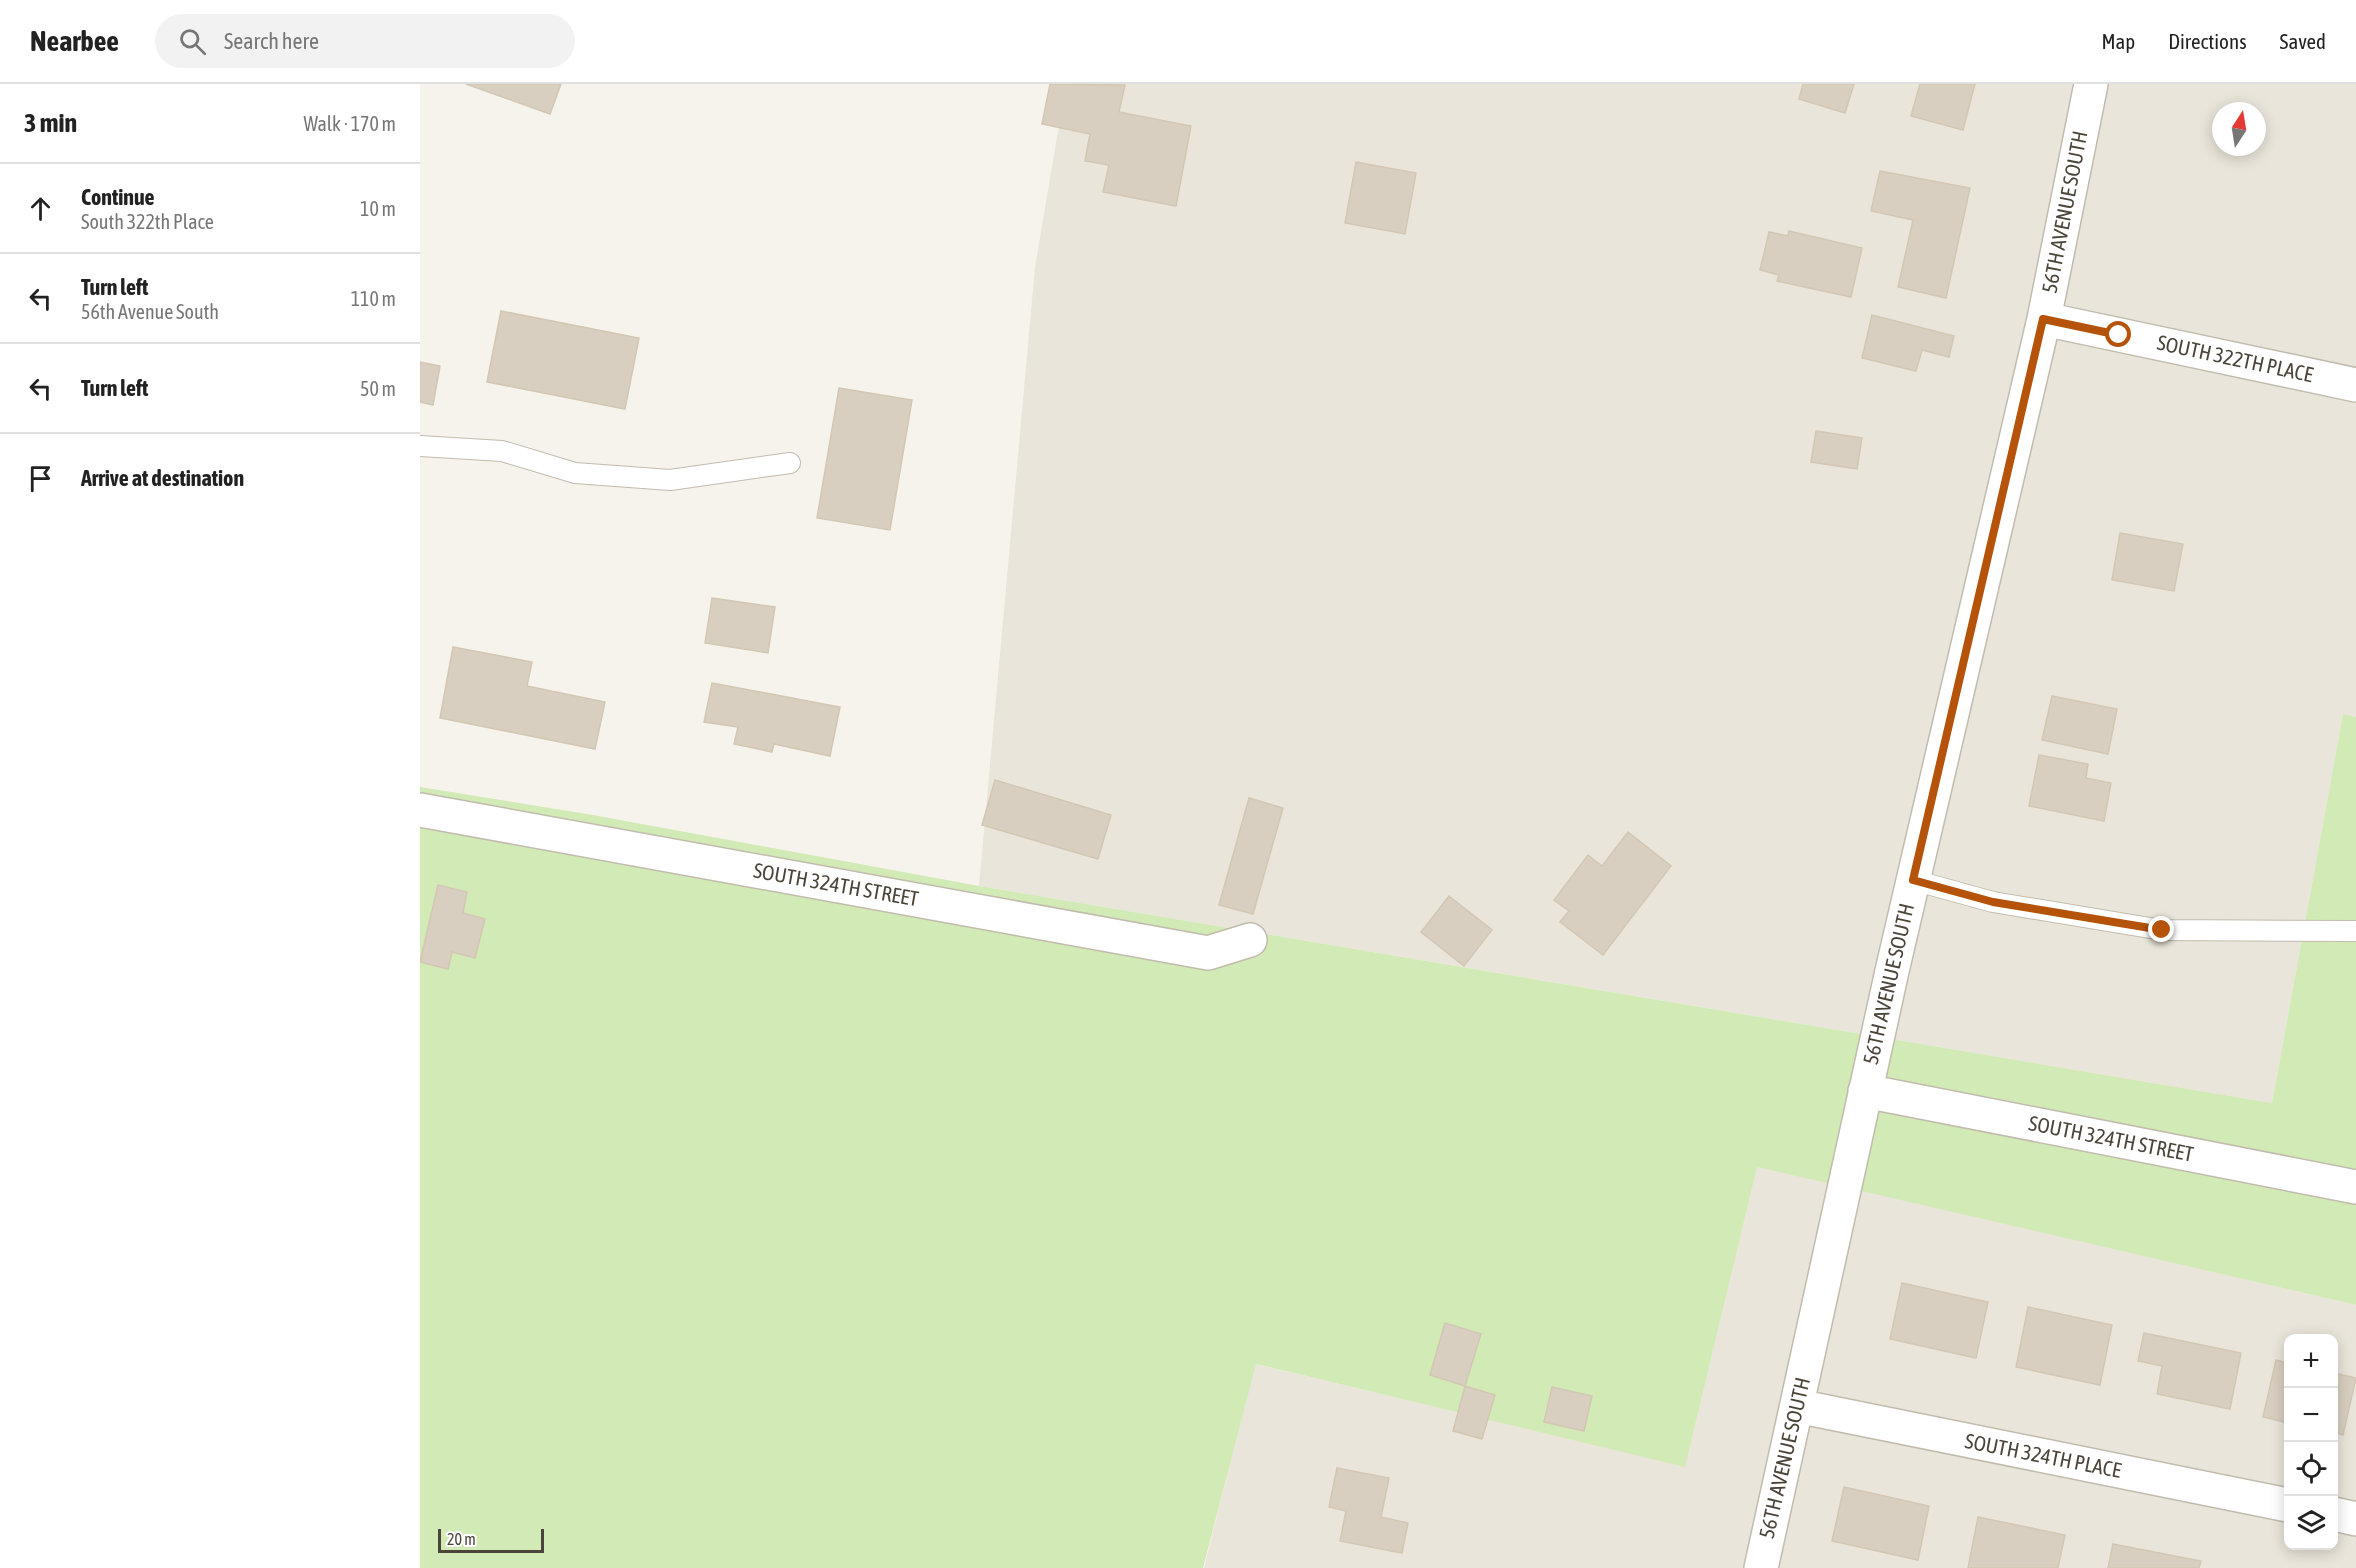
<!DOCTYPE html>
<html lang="en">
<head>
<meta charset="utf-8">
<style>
  body { margin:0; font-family:"Asap Condensed",sans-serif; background:#f2f2f2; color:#222 }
  .controls { position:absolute; right:18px; bottom:18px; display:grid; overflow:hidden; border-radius:12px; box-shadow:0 3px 15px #0003 }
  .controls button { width:54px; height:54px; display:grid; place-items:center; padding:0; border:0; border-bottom:2px solid #e0e0e0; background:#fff; color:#222; font:30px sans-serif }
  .compass { position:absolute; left:1792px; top:18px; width:54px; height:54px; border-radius:50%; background:#fff; box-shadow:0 3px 15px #0003; rotate:12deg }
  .scale { position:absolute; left:18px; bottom:15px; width:106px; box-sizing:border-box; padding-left:6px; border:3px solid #4b4439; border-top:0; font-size:16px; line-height:21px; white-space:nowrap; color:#4b4439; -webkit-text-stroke:4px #fff; paint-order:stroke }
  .stop { position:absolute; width:18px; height:18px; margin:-14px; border:4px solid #b45309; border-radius:50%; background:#fff }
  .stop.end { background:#b45309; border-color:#fff; box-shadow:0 2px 6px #0008 }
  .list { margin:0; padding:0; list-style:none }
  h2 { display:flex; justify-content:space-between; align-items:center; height:78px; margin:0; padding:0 24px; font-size:26px }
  h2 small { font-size:20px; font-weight:400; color:#767676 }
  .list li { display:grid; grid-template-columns:39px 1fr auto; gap:18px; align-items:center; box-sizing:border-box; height:90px; padding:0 24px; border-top:2px solid #e0e0e0 }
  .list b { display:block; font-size:22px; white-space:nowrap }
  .list p { margin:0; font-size:20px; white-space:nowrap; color:#767676 }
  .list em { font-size:20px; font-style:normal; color:#767676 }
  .icon { flex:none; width:33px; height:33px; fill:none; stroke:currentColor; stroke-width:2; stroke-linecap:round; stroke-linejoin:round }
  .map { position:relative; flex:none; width:1936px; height:1484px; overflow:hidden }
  header { display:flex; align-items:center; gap:36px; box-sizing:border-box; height:84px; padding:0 30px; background:#fff; border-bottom:2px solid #e0e0e0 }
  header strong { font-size:28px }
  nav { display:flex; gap:33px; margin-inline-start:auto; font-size:21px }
  .search { width:420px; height:54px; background:#f2f2f2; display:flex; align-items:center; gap:15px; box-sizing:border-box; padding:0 21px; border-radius:33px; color:#767676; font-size:22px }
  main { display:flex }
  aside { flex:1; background:#fff }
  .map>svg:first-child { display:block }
</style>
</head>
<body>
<header>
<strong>Nearbee</strong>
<div class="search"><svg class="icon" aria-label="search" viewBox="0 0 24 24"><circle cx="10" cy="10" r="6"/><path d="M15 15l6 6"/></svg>Search here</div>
<nav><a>Map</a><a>Directions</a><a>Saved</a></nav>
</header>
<main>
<aside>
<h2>3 min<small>Walk · 170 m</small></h2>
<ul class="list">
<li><svg class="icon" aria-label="ahead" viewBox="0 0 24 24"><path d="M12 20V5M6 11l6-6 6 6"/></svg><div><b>Continue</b><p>South 322th Place</p></div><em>10 m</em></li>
<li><svg class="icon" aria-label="left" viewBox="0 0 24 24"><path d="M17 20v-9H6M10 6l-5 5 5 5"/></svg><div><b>Turn left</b><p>56th Avenue South</p></div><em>110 m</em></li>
<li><svg class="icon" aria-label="left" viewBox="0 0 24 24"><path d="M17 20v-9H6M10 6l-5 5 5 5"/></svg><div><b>Turn left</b></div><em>50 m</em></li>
<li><svg class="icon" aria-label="arrive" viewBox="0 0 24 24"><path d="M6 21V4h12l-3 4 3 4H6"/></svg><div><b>Arrive at destination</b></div></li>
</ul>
</aside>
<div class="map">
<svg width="1936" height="1484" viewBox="0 0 1936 1484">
  <rect width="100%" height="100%" fill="#f6f3ec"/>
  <path fill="#eae5da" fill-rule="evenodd" d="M646 0H1936V633L1923 630 1852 1019 559 802 615 183ZM1801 27H1837V63H1801Z
    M1337 1082 1936 1221V1484H784L835 1280 1265 1382ZM1868 1254H1914V1462H1868Z"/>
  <path fill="#d2eab5" d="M1923 630 1936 633V1221L1337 1083 1265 1383 836 1280 783 1484H0V703L173 731 559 802 1852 1019Z"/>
  <path fill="#d8cfc1" stroke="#d3c7b4" stroke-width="1.5" d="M46 0H141L130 30Z
    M630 0 705 1 699 28 771 42 756 122 683 108 689 81 665 77 670 50 622 40Z
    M1383 0H1434L1425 29 1379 15Z
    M1500 0H1555L1543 46 1491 32Z
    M936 78 996 89 985 150 925 139Z
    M1460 87 1550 104 1526 214 1478 203 1493 136 1451 127Z
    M1369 147 1442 164 1431 213 1357 197 1359 191 1340 186 1349 148 1368 152Z
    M81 227 219 254 205 325 67 298Z
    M1452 231 1534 252 1529 273 1502 266 1496 287 1442 274Z
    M0 278 20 282 13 321 0 318Z
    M419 304 492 316 470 446 397 434Z
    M1396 347 1442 354 1437 385 1391 378Z
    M1700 449 1763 460 1754 507 1692 496Z
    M292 514 355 523 348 569 285 559Z
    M33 563 112 578 107 602 185 618 175 665 20 634Z
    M292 599 420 623 410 672 354 660 352 668 314 660 318 643 284 638Z
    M1632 612 1697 625 1688 670 1622 656Z
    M1619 671 1668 680 1666 694 1691 699 1684 737 1609 722Z
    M575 696 691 731 678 775 562 741Z
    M829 714 863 724 833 830 799 821Z
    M1208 748 1251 782 1183 871 1140 838 1149 827 1134 816 1168 771 1182 782Z
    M18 801 47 808 43 829 65 835 55 874 32 868 28 885 0 878Z
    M1029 812 1072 846 1044 882 1001 848Z
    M1482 1199 1568 1218 1556 1274 1470 1255Z
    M1608 1223 1692 1241 1680 1301 1596 1283Z
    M1025 1239 1061 1250 1045 1302 1010 1291Z
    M1724 1249 1821 1269 1810 1325 1737 1310 1742 1282 1718 1277Z
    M1856 1276 1868 1279V1339L1843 1333Z
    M1914 1289 1936 1294 1923 1351 1914 1348Z
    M1045 1302 1075 1311 1062 1355 1033 1347Z
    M1132 1303 1172 1312 1164 1347 1124 1338Z
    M917 1384 969 1394 961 1433 988 1439 982 1469 920 1457 926 1427 909 1423Z
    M1424 1403 1509 1422 1498 1476 1412 1457Z
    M1558 1433 1645 1451 1638 1484H1548Z
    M1693 1460 1781 1477 1779 1484H1688Z"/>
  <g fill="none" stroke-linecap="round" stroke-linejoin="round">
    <defs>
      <path id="service" d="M0 362 82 367 155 389 250 396 370 379
        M1493 796 1573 818 1742 846 1936 847"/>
      <path id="minor" d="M1624 235 1936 301
        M0 726 788 869 830 856
        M1445 1007 1936 1103
        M1377 1322 1868 1421
        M1914 1430 1936 1435
        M1341 1484 1472 887 1624 235 1671 0"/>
    </defs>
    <use href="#service" stroke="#c2bbae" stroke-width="22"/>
    <use href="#minor" stroke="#c2bbae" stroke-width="36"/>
    <use href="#service" stroke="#fff" stroke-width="20"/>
    <use href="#minor" stroke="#fff" stroke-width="33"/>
  </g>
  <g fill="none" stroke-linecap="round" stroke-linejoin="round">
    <path stroke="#b45309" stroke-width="8" d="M1699 251 1623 235 1493 796 1573 818 1742 846"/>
  </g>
  <g text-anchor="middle" stroke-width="4.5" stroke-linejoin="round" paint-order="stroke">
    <g font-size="21" fill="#4b4439" stroke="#fff">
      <text transform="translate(1645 128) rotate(-79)" y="7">56TH AVENUE SOUTH</text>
      <text transform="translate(1815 275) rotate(12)" y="7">SOUTH 322TH PLACE</text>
      <text transform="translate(416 801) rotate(10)" y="7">SOUTH 324TH STREET</text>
      <text transform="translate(1469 900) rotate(-77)" y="7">56TH AVENUE SOUTH</text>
      <text transform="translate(1691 1055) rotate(11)" y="7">SOUTH 324TH STREET</text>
      <text transform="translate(1623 1372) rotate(11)" y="7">SOUTH 324TH PLACE</text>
      <text transform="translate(1365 1374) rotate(-77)" y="7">56TH AVENUE SOUTH</text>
    </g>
  </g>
</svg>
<div class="controls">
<button>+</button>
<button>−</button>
<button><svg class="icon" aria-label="locate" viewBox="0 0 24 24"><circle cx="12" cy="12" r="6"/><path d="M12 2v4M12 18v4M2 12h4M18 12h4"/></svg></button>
<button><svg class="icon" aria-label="layers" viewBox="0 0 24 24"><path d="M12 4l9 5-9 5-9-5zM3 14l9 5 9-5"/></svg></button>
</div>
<svg class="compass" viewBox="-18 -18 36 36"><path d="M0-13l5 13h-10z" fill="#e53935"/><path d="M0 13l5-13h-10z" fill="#767676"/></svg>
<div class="scale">20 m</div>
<div class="stop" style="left:1699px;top:251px"></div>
<div class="stop end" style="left:1742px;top:846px"></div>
</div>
</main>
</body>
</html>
